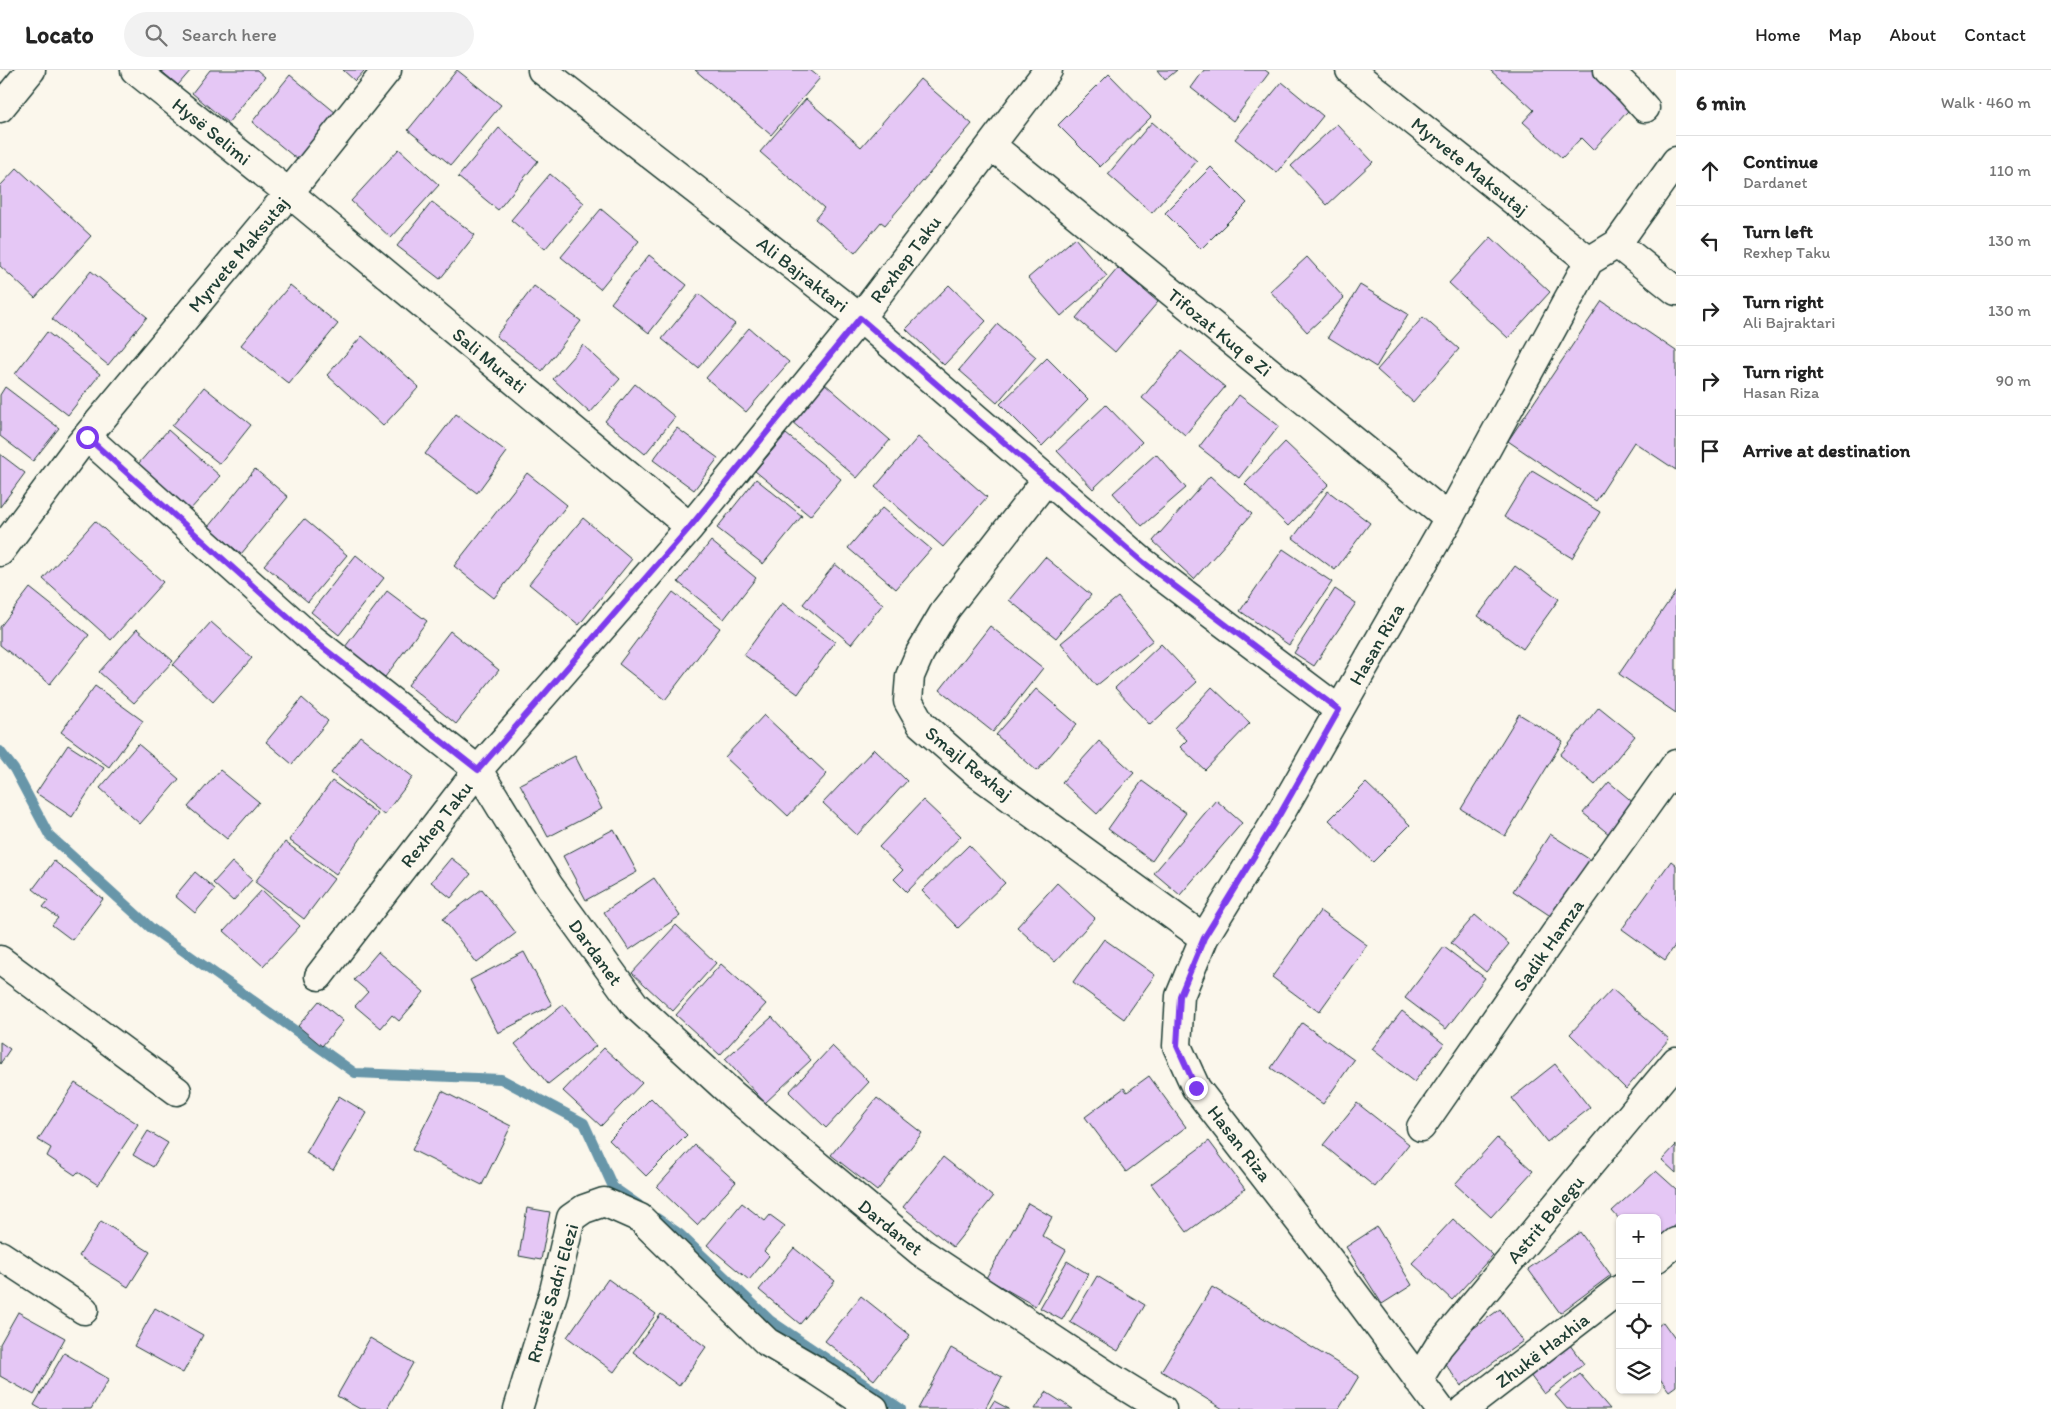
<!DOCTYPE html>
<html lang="en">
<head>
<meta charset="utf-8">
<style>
  body { margin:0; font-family:Itim,sans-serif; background:#f2f2f2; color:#222 }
  .controls { position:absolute; right:15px; bottom:15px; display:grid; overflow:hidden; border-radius:8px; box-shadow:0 1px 4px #0004 }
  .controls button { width:45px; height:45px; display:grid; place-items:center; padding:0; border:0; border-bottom:1px solid #e0e0e0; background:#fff; color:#222; font:25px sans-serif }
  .stop { position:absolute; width:15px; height:15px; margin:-11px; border:4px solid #7c3aed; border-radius:50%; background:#fff }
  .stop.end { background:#7c3aed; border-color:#fff; box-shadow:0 1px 5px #0008 }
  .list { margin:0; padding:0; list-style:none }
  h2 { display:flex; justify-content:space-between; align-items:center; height:65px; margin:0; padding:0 20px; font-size:21px }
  h2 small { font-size:16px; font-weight:400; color:#767676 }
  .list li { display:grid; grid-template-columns:32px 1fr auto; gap:15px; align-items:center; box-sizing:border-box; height:70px; padding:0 20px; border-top:1px solid #e0e0e0 }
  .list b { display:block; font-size:19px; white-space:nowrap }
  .list p { margin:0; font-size:16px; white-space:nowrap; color:#767676 }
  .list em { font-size:16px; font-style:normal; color:#767676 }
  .icon { flex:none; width:28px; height:28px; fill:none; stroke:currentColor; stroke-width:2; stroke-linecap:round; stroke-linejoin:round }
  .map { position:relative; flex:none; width:1676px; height:1339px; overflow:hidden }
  header { display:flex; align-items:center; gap:30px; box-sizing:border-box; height:70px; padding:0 25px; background:#fff; border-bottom:1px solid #e0e0e0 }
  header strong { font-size:24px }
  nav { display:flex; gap:28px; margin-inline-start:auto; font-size:18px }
  .search { width:350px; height:45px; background:#f2f2f2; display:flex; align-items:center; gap:12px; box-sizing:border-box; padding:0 18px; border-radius:28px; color:#767676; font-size:19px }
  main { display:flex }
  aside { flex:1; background:#fff }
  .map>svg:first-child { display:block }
</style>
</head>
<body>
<header>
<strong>Locato</strong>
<div class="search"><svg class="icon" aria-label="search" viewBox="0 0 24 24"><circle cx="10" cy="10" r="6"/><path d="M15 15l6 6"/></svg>Search here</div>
<nav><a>Home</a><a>Map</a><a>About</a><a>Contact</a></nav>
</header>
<main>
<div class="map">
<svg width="1676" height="1339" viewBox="0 0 1676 1339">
  <rect width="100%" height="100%" fill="#fbf7ec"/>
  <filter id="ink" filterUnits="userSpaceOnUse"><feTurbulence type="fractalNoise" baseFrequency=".02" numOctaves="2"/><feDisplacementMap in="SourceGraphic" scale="10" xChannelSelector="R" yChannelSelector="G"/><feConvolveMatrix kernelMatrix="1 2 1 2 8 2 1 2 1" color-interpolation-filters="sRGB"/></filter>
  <g filter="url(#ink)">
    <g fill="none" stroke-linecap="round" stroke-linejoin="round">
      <path stroke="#6796a9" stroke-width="10" d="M0 681 14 699 49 765 151 858 355 1003 501 1009 584 1053 613 1117 639 1135
        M657 1148 680 1164 771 1251 901 1339"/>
    </g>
    <path fill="#e5c7f5" stroke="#1f3d34" d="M160 0H191L178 15Z
      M210 0H257L265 7 228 53 192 23Z
      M343 0H365L355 11Z
      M457 0 501 35 451 95 408 60Z
      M695 0H810L820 8 771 65Z
      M1157 0H1177L1165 10Z
      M1204 0H1265L1269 3 1233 51 1191 18Z
      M1490 0H1617L1643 24 1593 80 1581 68 1562 88 1523 52 1534 40Z
      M1109 4 1151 47 1100 97 1058 55Z
      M290 5 336 43 298 90 252 52Z
      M920 9 972 54 885 155 881 152 855 183 815 149 824 138 760 82 806 29 861 77Z
      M1282 12 1323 46 1277 103 1235 69Z
      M1152 52 1197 91 1152 143 1108 104Z
      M1337 54 1373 92 1327 135 1291 96Z
      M499 58 538 91 498 140 458 107Z
      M399 79 439 115 391 168 351 131Z
      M1211 97 1247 133 1201 179 1165 143Z
      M17 98 91 166 35 228 0 196V116Z
      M550 104 584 133 545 179 511 150Z
      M432 132 475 165 440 209 397 176Z
      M601 139 639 171 600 219 561 187Z
      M1491 167 1550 222 1508 268 1449 213Z
      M1075 168 1107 206 1061 246 1028 208Z
      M649 185 687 215 649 263 611 233Z
      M1307 187 1344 228 1307 262 1270 221Z
      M1118 198 1158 232 1115 282 1076 248Z
      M91 201 147 247 108 295 52 249Z
      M290 215 338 254 289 314 241 275Z
      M949 215 986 251 944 295 906 259Z
      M1360 215 1408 244 1376 297 1328 267Z
      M534 216 581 251 542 301 496 266Z
      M699 224 735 254 698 298 662 269Z
      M1602 231 1676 281V400L1634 372 1596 431 1508 371Z
      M1423 247 1459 279 1413 332 1377 300Z
      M998 254 1036 287 997 333 959 300Z
      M749 258 789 292 746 342 706 308Z
      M47 262 100 304 68 345 15 304Z
      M362 266 419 317 383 356 327 305Z
      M583 275 620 309 590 343 553 309Z
      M1181 281 1225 317 1185 365 1142 328Z
      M1047 288 1088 329 1042 376 1000 334Z
      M824 313 890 370 857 408 791 351Z
      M635 314 675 347 645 384 605 351Z
      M5 317 59 358 33 391 0 366V325Z
      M204 317 251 355 220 394 172 356Z
      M1239 325 1279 356 1239 408 1199 377Z
      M1106 335 1142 372 1093 419 1057 381Z
      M456 344 507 382 477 423 425 384Z
      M677 358 718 388 694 420 653 390Z
      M168 360 220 406 190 440 138 394Z
      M786 364 841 409 810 446 755 401Z
      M918 367 987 427 943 477 875 417Z
      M1285 372 1329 414 1288 456 1245 414Z
      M0 384 25 403 0 437Z
      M1156 384 1186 418 1142 456 1113 423Z
      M255 399 288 427 241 484 208 457Z
      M1532 401 1600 442 1572 488 1504 447Z
      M527 403 567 435 494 528 454 496Z
      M1210 406 1252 444 1194 509 1153 471Z
      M756 409 802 446 763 494 717 458Z
      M1328 421 1370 453 1335 500 1293 468Z
      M882 438 931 479 896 519 848 478Z
      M583 448 632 489 579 555 529 514Z
      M304 449 347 485 308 532 264 495Z
      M95 451 163 512 111 570 43 509Z
      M711 471 756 508 724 549 678 512Z
      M1283 479 1332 512 1289 575 1240 541Z
      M356 485 384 508 339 565 311 542Z
      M1045 487 1091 525 1056 568 1009 530Z
      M835 494 883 534 851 574 803 534Z
      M1515 496 1559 529 1523 579 1478 546Z
      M30 518 89 565 50 614 0 575V557Z
      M1335 519 1356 533 1314 596 1294 583Z
      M387 521 427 551 385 607 345 577Z
      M1676 521V643L1619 604Z
      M673 522 720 558 665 630 619 594Z
      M1118 527 1153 570 1096 616 1061 573Z
      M782 533 835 572 798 624 744 585Z
      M211 552 252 588 213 632 173 595Z
      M990 556 1043 598 993 662 940 620Z
      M137 559 173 591 134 633 99 602Z
      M450 561 499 600 456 654 408 615Z
      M1161 574 1197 612 1150 655 1115 618Z
      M95 616 143 651 109 697 61 662Z
      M1212 617 1250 653 1205 700 1180 677 1187 670 1174 658Z
      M1036 619 1077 654 1037 701 996 665Z
      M302 628 328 651 292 694 266 672Z
      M1599 637 1635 666 1595 715 1560 685Z
      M1519 644 1563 671 1505 766 1461 739Z
      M764 645 827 704 788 746 725 687Z
      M360 666 413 707 384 745 331 703Z
      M1099 671 1134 703 1097 744 1062 712Z
      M138 674 179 709 140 754 100 718Z
      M68 675 104 698 72 747 36 723Z
      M874 679 907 711 857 765 823 733Z
      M575 686 602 739 548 767 520 714Z
      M220 700 259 732 227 769 188 737Z
      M332 711 378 744 336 804 289 770Z
      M1142 711 1186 743 1152 791 1108 759Z
      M1609 712 1635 734 1610 765 1583 743Z
      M1366 713 1410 755 1373 792 1329 750Z
      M923 730 961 766 907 822 894 809 903 800 879 777Z
      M1216 730 1242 753 1180 825 1154 803Z
      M614 759 637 802 586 830 563 786Z
      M1550 764 1592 791 1555 849 1513 821Z
      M285 772 334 809 304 849 255 812Z
      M969 775 1005 813 958 858 922 821Z
      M451 788 471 804 451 828 431 812Z
      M54 791 103 829 72 870 52 855 58 848 43 837 48 831 33 819Z
      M1671 791 1676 795V874L1665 890 1622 859Z
      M232 792 252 810 233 831 213 813Z
      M195 802 215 819 195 843 175 826Z
      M654 808 680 846 629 880 604 842Z
      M1057 813 1095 848 1055 892 1017 857Z
      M482 819 516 863 477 893 443 849Z
      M262 820 300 856 263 896 224 861Z
      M1320 841 1367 875 1319 942 1272 907Z
      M1475 845 1509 874 1486 902 1451 873Z
      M676 855 716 893 673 941 632 903Z
      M1104 869 1155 905 1124 949 1073 912Z
      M1444 877 1485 908 1446 959 1405 928Z
      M378 882 424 922 399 951 392 945 381 958 355 936 368 922 354 910Z
      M524 882 552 935 498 963 470 910Z
      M721 894 766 934 720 985 676 945Z
      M1612 919 1669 969 1626 1019 1570 964Z
      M319 931 343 951 322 976 298 956Z
      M563 935 596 976 548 1014 515 974Z
      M1402 941 1444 974 1414 1012 1372 979Z
      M772 947 811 990 765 1033 725 989Z
      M1302 953 1354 990 1323 1034 1271 998Z
      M0 972 10 979 0 994Z
      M832 976 869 1012 826 1058 789 1022Z
      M604 978 642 1013 601 1056 563 1021Z
      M1555 994 1590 1038 1547 1072 1512 1028Z
      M1149 1006 1186 1057 1126 1102 1085 1047 1124 1018 1127 1022Z
      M75 1013 138 1054 98 1115 78 1102 75 1105 47 1086 51 1078 38 1070Z
      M442 1021 511 1056 482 1115 412 1080Z
      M339 1026 367 1043 333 1100 306 1083Z
      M651 1028 687 1065 646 1106 609 1070Z
      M877 1028 922 1063 877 1121 831 1085Z
      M1357 1033 1409 1074 1375 1117 1323 1075Z
      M148 1061 168 1073 153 1097 133 1085Z
      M1497 1068 1533 1101 1491 1147 1455 1114Z
      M1209 1071 1245 1119 1187 1162 1151 1114Z
      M695 1075 736 1112 697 1155 657 1117Z
      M1676 1075V1103L1662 1090Z
      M943 1087 993 1127 953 1177 903 1137Z
      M1656 1101 1676 1119V1154L1657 1170V1148H1620V1150L1612 1141Z
      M742 1133 765 1151 770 1145 785 1156 764 1181 769 1186 749 1210 707 1175Z
      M1028 1133 1052 1147 1042 1166 1066 1180 1035 1236 986 1208Z
      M527 1138 550 1142 541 1190 519 1186Z
      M1453 1149 1493 1185 1452 1230 1412 1193Z
      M101 1151 150 1182 128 1217 79 1186Z
      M1377 1157 1412 1215 1382 1234 1346 1177Z
      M1580 1162 1611 1205 1560 1243 1528 1199Z
      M794 1178 835 1211 800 1254 759 1220Z
      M1067 1191 1088 1204 1062 1250 1040 1238Z
      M1097 1206 1145 1235 1118 1281 1070 1252Z
      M608 1209 656 1244 614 1302 567 1267Z
      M1212 1217 1359 1306 1339 1339H1223L1161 1301Z
      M861 1226 910 1265 874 1310 825 1271Z
      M155 1238 203 1265 183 1303 134 1276Z
      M1500 1239 1523 1271 1461 1316 1438 1284Z
      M18 1242 65 1268 34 1325 0 1306V1274Z
      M661 1244 706 1277 679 1316 633 1282Z
      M1663 1252 1676 1270V1316L1669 1321 1657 1305V1257Z
      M1564 1267 1584 1294 1544 1324 1524 1297Z
      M370 1268 413 1293 387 1339H360L337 1326Z
      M951 1278 1002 1307 985 1339H918Z
      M64 1283 109 1309 91 1339H41L34 1335Z
      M1580 1304 1610 1339H1567L1555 1325Z
      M1046 1322 1073 1339H1035Z
      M994 1331 1009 1339H989Z"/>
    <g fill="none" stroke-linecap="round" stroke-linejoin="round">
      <defs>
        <path id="minor" d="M135 0 289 123 690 457
          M542 0 860 248 1144 493 1339 640
          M1350 0 1589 191
          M1608 0 1629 20 1645 38
          M0 38 31 0
          M991 75 1449 448
          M1617 174 1676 221
          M87 367 311 568 478 700 549 816 635 935 733 1025 921 1182 1110 1307 1162 1339
          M1047 409 946 539 920 583 910 606 908 631 921 654 978 704 1204 868
          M0 482 78 377 289 123 387 0
          M0 890 177 1021
          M319 906 478 700 690 457 860 248 1048 0
          M1421 1057 1566 848 1676 694
          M0 1185 84 1240
          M1657 1188 1676 1172
          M1418 1310 1439 1276 1676 991
          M518 1339 554 1221 571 1148 584 1139 604 1132 640 1148 767 1272 815 1300 874 1339
          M1440 1339 1334 1196 1196 1018 1177 976 1180 926 1204 868 1280 744 1449 448 1589 191 1617 174 1676 91
          M1464 1339 1620 1219"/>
      </defs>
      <use href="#minor" stroke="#1f3d34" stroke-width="31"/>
      <use href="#minor" stroke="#fbf7ec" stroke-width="28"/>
    </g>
  </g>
  <g fill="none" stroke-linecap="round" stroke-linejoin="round" filter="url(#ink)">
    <path stroke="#7c3aed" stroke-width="6" d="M87 367 311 568 478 700 690 457 860 248 1144 493 1339 640 1280 744 1204 868 1180 926 1177 976 1196 1018"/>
  </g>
  <g text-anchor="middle" stroke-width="4" stroke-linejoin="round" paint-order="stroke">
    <g font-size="19" fill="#1f3d34" stroke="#fbf7ec">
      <text transform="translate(212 61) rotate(39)" y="7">Hysë Selimi</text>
      <text transform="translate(1470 96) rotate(39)" y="7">Myrvete Maksutaj</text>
      <text transform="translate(238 184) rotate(-50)" y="7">Myrvete Maksutaj</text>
      <text transform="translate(905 189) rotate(-53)" y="7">Rexhep Taku</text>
      <text transform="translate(803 204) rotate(38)" y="7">Ali Bajraktari</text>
      <text transform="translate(1220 262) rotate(39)" y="7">Tifozat Kuq e Zi</text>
      <text transform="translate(490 290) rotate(40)" y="7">Sali Murati</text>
      <text transform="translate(1376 574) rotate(-60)" y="7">Hasan Riza</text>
      <text transform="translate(969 693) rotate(39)" y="7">Smajl Rexhaj</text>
      <text transform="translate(436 754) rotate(-52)" y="7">Rexhep Taku</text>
      <text transform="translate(1548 875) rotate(-55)" y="7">Sadik Hamza</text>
      <text transform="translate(596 882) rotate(54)" y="7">Dardanet</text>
      <text transform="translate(1240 1073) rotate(52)" y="7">Hasan Riza</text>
      <text transform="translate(1545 1149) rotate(-50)" y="7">Astrit Belegu</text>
      <text transform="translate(891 1157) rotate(39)" y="7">Dardanet</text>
      <text transform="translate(552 1223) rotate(-74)" y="7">Rrustë Sadri Elezi</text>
      <text transform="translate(1542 1280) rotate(-37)" y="7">Zhukë Haxhia</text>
    </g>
  </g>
</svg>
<div class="controls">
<button>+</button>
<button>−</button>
<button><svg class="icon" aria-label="locate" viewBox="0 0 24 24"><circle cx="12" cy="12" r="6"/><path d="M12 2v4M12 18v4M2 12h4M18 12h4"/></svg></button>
<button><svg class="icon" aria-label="layers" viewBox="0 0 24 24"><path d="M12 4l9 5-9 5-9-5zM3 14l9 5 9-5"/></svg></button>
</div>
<div class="stop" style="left:87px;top:367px"></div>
<div class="stop end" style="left:1196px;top:1018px"></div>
</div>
<aside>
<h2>6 min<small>Walk · 460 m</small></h2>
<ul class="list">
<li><svg class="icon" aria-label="ahead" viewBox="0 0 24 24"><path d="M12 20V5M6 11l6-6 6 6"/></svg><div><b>Continue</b><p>Dardanet</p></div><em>110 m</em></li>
<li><svg class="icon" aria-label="left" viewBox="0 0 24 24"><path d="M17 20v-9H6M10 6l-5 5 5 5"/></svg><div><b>Turn left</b><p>Rexhep Taku</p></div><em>130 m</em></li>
<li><svg class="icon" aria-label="right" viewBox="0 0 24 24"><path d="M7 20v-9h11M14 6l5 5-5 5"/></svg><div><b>Turn right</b><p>Ali Bajraktari</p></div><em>130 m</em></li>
<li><svg class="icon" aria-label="right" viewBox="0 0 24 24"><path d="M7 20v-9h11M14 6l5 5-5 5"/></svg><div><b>Turn right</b><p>Hasan Riza</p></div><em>90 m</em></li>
<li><svg class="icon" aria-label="arrive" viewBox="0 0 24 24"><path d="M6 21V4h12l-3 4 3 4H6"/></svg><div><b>Arrive at destination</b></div></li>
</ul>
</aside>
</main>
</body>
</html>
